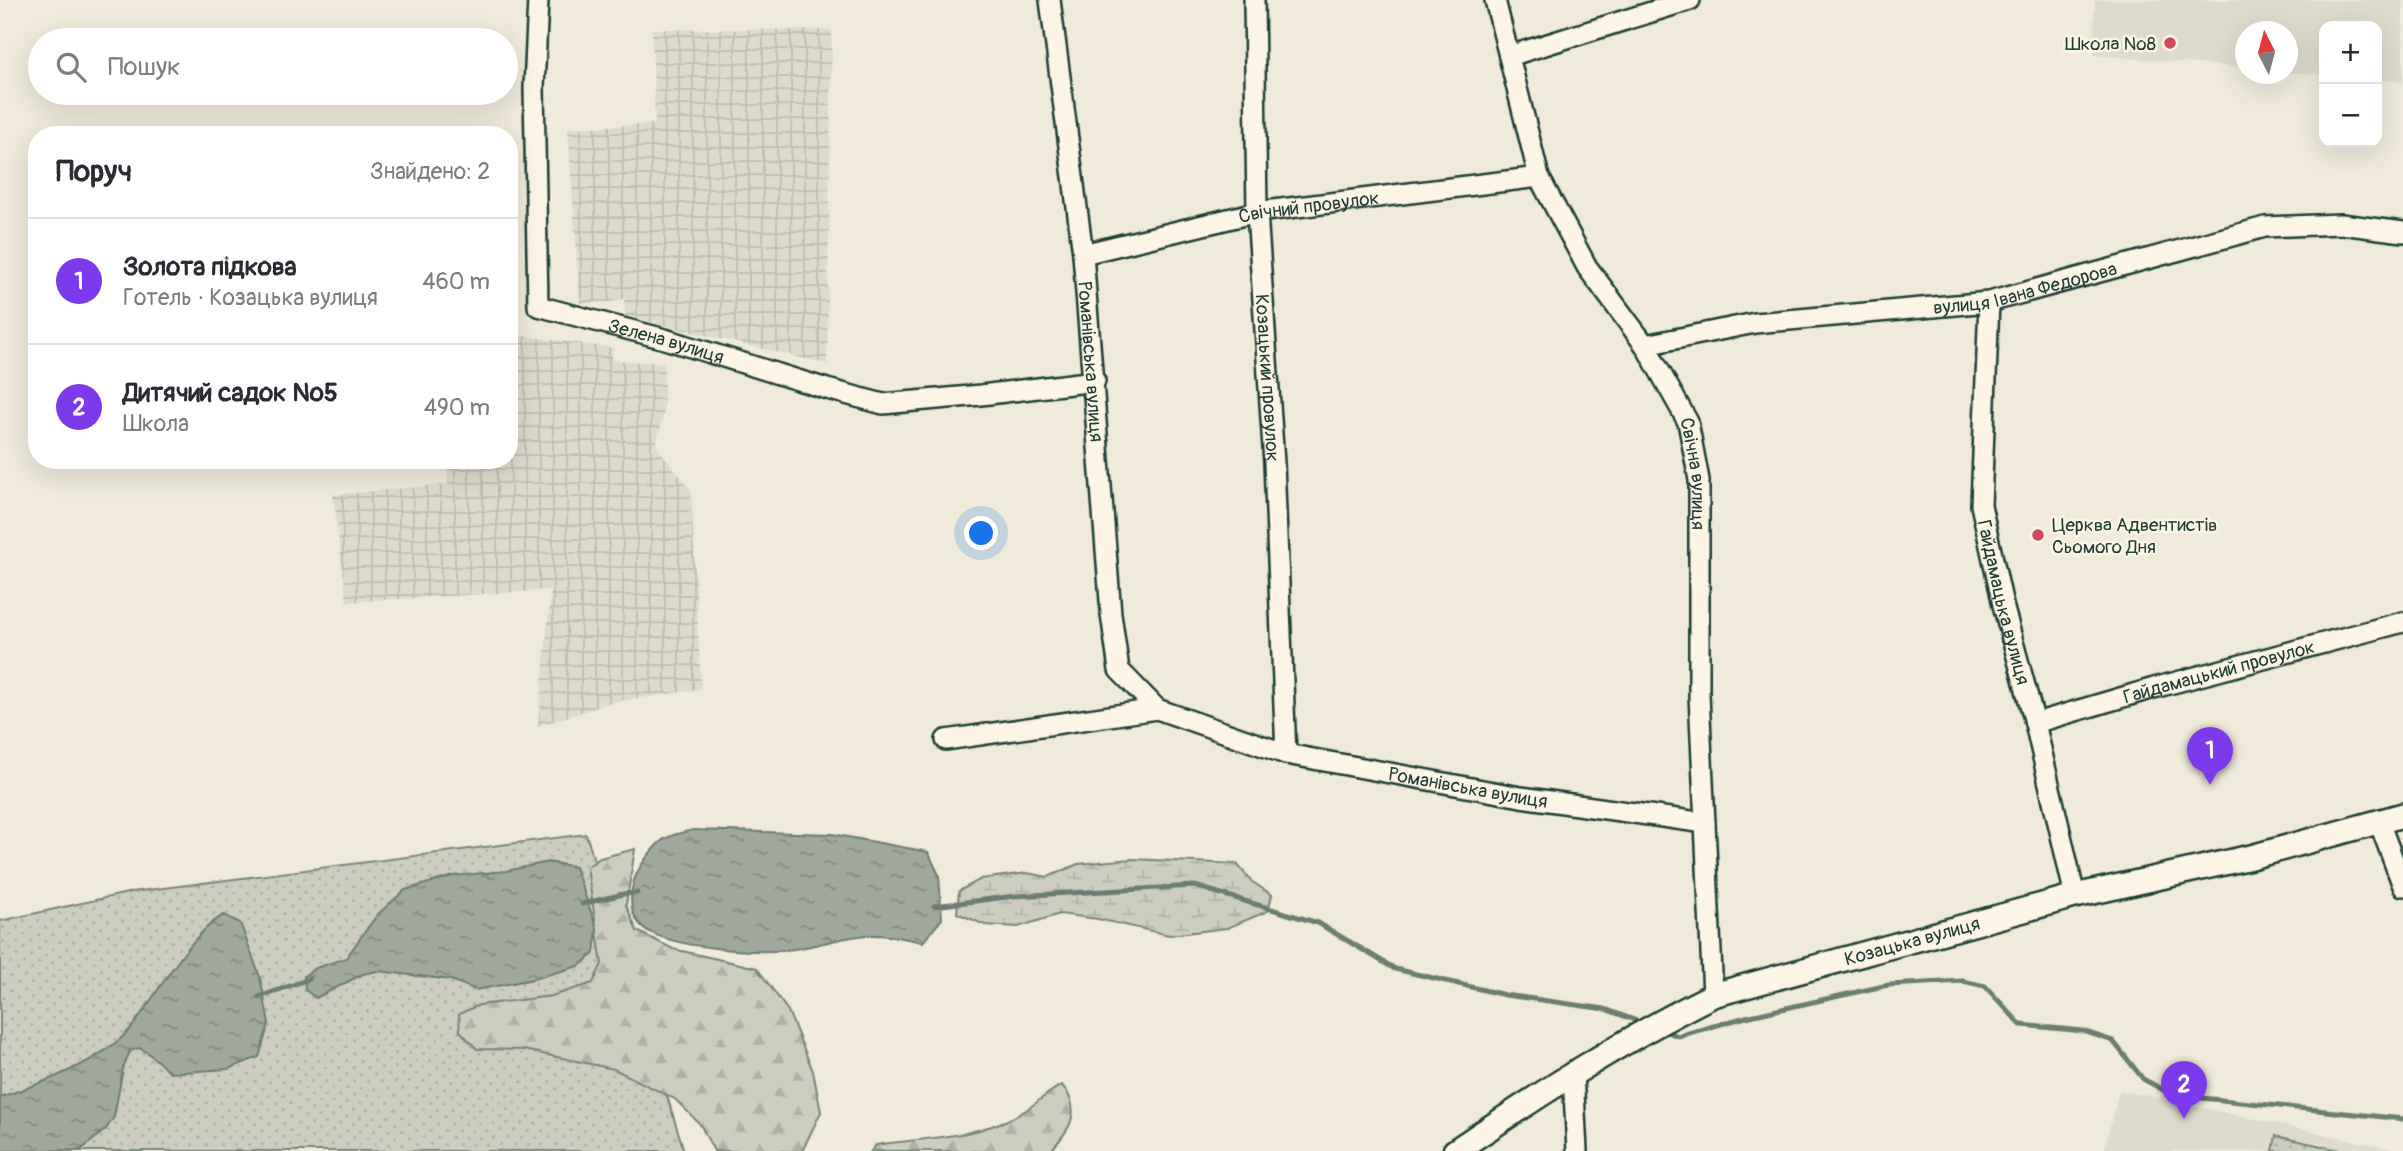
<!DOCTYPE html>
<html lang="uk">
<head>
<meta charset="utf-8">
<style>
  body { margin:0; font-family:Pangolin,sans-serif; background:#f7f7f7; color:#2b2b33 }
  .controls { position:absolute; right:21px; top:21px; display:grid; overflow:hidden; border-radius:14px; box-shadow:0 7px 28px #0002 }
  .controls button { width:63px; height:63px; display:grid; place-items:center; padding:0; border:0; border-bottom:2px solid #e1e1e2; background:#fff; color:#2b2b33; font:35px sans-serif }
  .compass { position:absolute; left:2235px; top:21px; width:63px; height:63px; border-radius:50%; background:#fff; box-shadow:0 7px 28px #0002; rotate:354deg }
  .you { position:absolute; left:982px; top:534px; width:24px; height:24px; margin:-18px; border:5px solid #fff; border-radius:50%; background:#1a73e8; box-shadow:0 0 0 10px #1a73e833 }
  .badge { display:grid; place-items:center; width:46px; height:46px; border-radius:50%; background:#7c3aed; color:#fff; font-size:23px; font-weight:700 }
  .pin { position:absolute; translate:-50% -58px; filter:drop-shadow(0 2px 4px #0008) }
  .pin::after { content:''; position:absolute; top:37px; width:24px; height:21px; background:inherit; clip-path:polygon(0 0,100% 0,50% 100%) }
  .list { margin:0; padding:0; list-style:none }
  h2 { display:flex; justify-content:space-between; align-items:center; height:91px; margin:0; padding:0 28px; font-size:30px }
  h2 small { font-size:23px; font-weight:400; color:#7c7c81 }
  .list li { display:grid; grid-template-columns:46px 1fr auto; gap:21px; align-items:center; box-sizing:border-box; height:126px; padding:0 28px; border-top:2px solid #e1e1e2 }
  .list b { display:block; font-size:26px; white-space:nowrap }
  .list p { margin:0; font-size:23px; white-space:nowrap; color:#7c7c81 }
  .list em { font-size:23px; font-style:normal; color:#7c7c81 }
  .icon { flex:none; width:38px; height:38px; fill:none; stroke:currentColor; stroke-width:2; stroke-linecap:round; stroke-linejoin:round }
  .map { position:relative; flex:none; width:2403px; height:1151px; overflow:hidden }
  .search { position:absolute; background:#fff; box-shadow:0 7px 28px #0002; left:28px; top:28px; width:490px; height:77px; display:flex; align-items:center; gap:18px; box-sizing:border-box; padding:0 24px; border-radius:38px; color:#7c7c81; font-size:26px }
  .panel { position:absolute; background:#fff; box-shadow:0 7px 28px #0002; left:28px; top:126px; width:490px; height:343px; border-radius:28px }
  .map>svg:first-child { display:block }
</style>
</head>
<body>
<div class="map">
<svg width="2403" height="1151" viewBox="0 0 2403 1151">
  <defs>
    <pattern id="industrial-grid" width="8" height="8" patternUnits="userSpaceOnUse" patternTransform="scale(1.75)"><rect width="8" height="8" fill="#dedbcc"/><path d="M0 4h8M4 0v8" fill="none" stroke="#bebdb0"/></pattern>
    <pattern id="green-dots" width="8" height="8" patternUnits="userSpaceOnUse" patternTransform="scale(1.75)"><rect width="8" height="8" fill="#cccdbf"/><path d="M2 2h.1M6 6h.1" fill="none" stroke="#afb1a5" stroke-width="1.8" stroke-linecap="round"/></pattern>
    <pattern id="forest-firs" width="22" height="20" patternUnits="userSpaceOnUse" patternTransform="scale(1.75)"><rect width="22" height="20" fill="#cccdbf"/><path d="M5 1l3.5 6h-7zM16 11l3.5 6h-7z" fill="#afb1a5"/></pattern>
    <pattern id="wetland-marsh" width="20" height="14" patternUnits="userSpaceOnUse" patternTransform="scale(1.75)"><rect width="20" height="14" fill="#cccdbf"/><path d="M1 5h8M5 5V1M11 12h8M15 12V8" fill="none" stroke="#afb1a5"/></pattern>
    <pattern id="water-ripples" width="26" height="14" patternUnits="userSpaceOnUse" patternTransform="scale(1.75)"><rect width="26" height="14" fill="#9fa89a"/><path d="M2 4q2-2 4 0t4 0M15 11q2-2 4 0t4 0" fill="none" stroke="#818a7e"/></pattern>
  </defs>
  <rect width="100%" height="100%" fill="#efeada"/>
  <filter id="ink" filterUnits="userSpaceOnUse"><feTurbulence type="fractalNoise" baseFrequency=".0143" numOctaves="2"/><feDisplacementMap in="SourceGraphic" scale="14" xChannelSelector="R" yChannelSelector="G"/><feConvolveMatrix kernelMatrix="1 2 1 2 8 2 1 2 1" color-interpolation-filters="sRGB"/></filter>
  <g filter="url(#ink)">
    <path fill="#dedbcc" d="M2095 0H2403V82L2377 79V26H2324V75L2288 72V32H2246L2245 68 2094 55Z
      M2119 1090 2393 1149V1151H2104Z"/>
    <path fill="url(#industrial-grid)" d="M652 29 832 30 827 364 625 316 624 299 610 302 580 303 568 128 655 124Z
      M509 334 613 348 612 360 664 363V412L656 446 691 490 701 689 613 702 538 726 551 590 347 602 333 495 448 484 447 460H509Z"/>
    <path fill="url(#green-dots)" stroke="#76857a" stroke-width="2" d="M586 834 684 1151H0V921L132 892Z
      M2276 1136 2344 1151H2273Z"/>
    <path fill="url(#forest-firs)" stroke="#76857a" stroke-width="2" d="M635 849 626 905 637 931 673 949 757 968 788 1011 813 1071 821 1112 802 1151H714L700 1124 675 1099 614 1069 524 1050 477 1049 460 1031 459 1014 479 1005 552 996 593 983 602 964 587 867 600 858Z
      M1062 1085C1083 1111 1070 1130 1050 1151H871L876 1145C923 1138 975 1138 1018 1115 1034 1106 1046 1093 1062 1085Z"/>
    <path fill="url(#wetland-marsh)" stroke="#76857a" stroke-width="2" d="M1132 859 1237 864 1251 881 1272 895 1268 911 1227 928 1169 935 1098 919 1060 914 1018 927 985 925 957 913 959 891 981 879 1027 873 1048 877 1078 864Z"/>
    <path fill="url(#water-ripples)" stroke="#6c7d71" stroke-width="2" d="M693 830 832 834 928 852 939 875 942 919 923 942C903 938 879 933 859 936 834 939 810 948 785 950 754 954 674 947 648 931 624 916 629 884 642 864 661 838 662 837 693 830Z
      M548 862 575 867 597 929 594 953 579 966 533 979 476 990 451 980 378 971 363 974 316 998 305 990 304 976 316 968 346 958 377 915 405 890 453 876 506 871Z
      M224 915 240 923 260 977 269 1023 259 1057 228 1069 171 1073 148 1053 139 1048 130 1051 123 1068 114 1117 106 1129 81 1150 0 1151V1097C41 1084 104 1061 132 1027 155 997 192 931 224 915Z"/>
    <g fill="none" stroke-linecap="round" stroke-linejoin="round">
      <path stroke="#6c7d71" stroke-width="5" d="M582 904 623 894 637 893
        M934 906 1015 896 1195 886 1318 923 1395 969 1505 995 1605 1009 1645 1024
        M259 997 309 979
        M1660 1029 1678 1036 1746 1017 1888 985 1963 981 1985 986 2021 1025 2083 1031 2113 1041 2143 1079 2173 1095 2403 1119"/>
      <defs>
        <g id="minor">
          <path id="s1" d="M538 0 534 88 538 306 665 339 827 389 883 404 981 395 1095 381"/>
          <path id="s2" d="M1050 0 1083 254 1111 614 1119 670 1157 709 1286 754 1521 797 1705 823"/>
          <path id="s3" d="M1254 0 1257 212 1274 463 1286 754"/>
          <path id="s4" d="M1495 0 1539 177 1587 267 1645 345 1688 422 1699 480V695L1713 995"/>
          <path d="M1509 56 1690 0"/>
          <path id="s5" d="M1083 254 1257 212 1539 177"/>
          <path id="s6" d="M1989 302 1981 505 2003 605 2035 723 2075 896"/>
          <path id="s7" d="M1645 345 1755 323 1989 302 2265 227 2341 224 2403 232"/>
          <path id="s8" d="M2035 723 2154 688 2403 622"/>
          <path d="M946 740 1157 709"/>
          <path d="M2379 822 2403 886"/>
          <path d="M1573 1073 1577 1151"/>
        </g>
        <g id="major">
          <path id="s9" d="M1455 1151C1539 1095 1622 1040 1713 995L2075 896 2251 857 2403 815"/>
        </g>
      </defs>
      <use href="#minor" stroke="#1f3d34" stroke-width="24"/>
      <use href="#major" stroke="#1f3d34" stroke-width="28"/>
      <use href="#minor" stroke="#fcf5e5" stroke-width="19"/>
      <use href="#major" stroke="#fcf5e5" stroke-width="23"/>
    </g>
  </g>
  <g fill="#d1495b" stroke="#fcf5e5" stroke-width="2.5">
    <circle cx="2170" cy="43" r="7"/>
    <circle cx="2038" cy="535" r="7"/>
  </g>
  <g text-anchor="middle" stroke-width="5" stroke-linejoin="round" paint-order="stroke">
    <g font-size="19" fill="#1f3d34" stroke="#fcf5e5" text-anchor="end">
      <text x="2156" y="50">Школа №8</text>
      <text x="2052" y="531" text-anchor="start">Церква Адвентистiв<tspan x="2052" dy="22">Сьомого Дня</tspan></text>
    </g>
    <g font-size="19" fill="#1f3d34" stroke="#fcf5e5">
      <text dy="7" stroke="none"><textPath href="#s5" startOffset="231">Свічний провулок</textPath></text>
      <text dy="7" stroke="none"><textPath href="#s7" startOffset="385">вулиця Івана Федорова</textPath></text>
      <text dy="7" stroke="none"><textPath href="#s1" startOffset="439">Зелена вулиця</textPath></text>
      <text dy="7" stroke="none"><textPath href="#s2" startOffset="364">Романівська вулиця</textPath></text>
      <text dy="7" stroke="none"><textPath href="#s3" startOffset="378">Козацький провулок</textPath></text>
      <text dy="7" stroke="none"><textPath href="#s4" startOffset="522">Свічна вулиця</textPath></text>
      <text dy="7" stroke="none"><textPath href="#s6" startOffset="303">Гайдамацька вулиця</textPath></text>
      <text dy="7" stroke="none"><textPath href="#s8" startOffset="191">Гайдамацький провулок</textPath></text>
      <text dy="7" stroke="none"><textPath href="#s2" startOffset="1050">Романівська вулиця</textPath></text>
      <text dy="7" stroke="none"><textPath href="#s9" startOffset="508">Козацька вулиця</textPath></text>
    </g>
  </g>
</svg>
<div class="controls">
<button>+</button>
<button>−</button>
</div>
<svg class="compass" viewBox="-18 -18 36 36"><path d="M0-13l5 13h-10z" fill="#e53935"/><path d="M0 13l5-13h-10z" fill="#7c7c81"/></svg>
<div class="you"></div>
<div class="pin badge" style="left:2210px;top:785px">1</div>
<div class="pin badge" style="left:2184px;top:1119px">2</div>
<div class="search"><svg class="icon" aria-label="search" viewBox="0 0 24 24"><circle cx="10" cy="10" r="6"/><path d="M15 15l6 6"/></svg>Пошук</div>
<section class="panel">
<h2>Поруч<small>Знайдено: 2</small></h2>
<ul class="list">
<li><span class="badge">1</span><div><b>Золота пiдкова</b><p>Готель · Козацька вулиця</p></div><em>460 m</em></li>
<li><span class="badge">2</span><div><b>Дитячий садок №5</b><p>Школа</p></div><em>490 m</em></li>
</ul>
</section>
</div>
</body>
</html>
